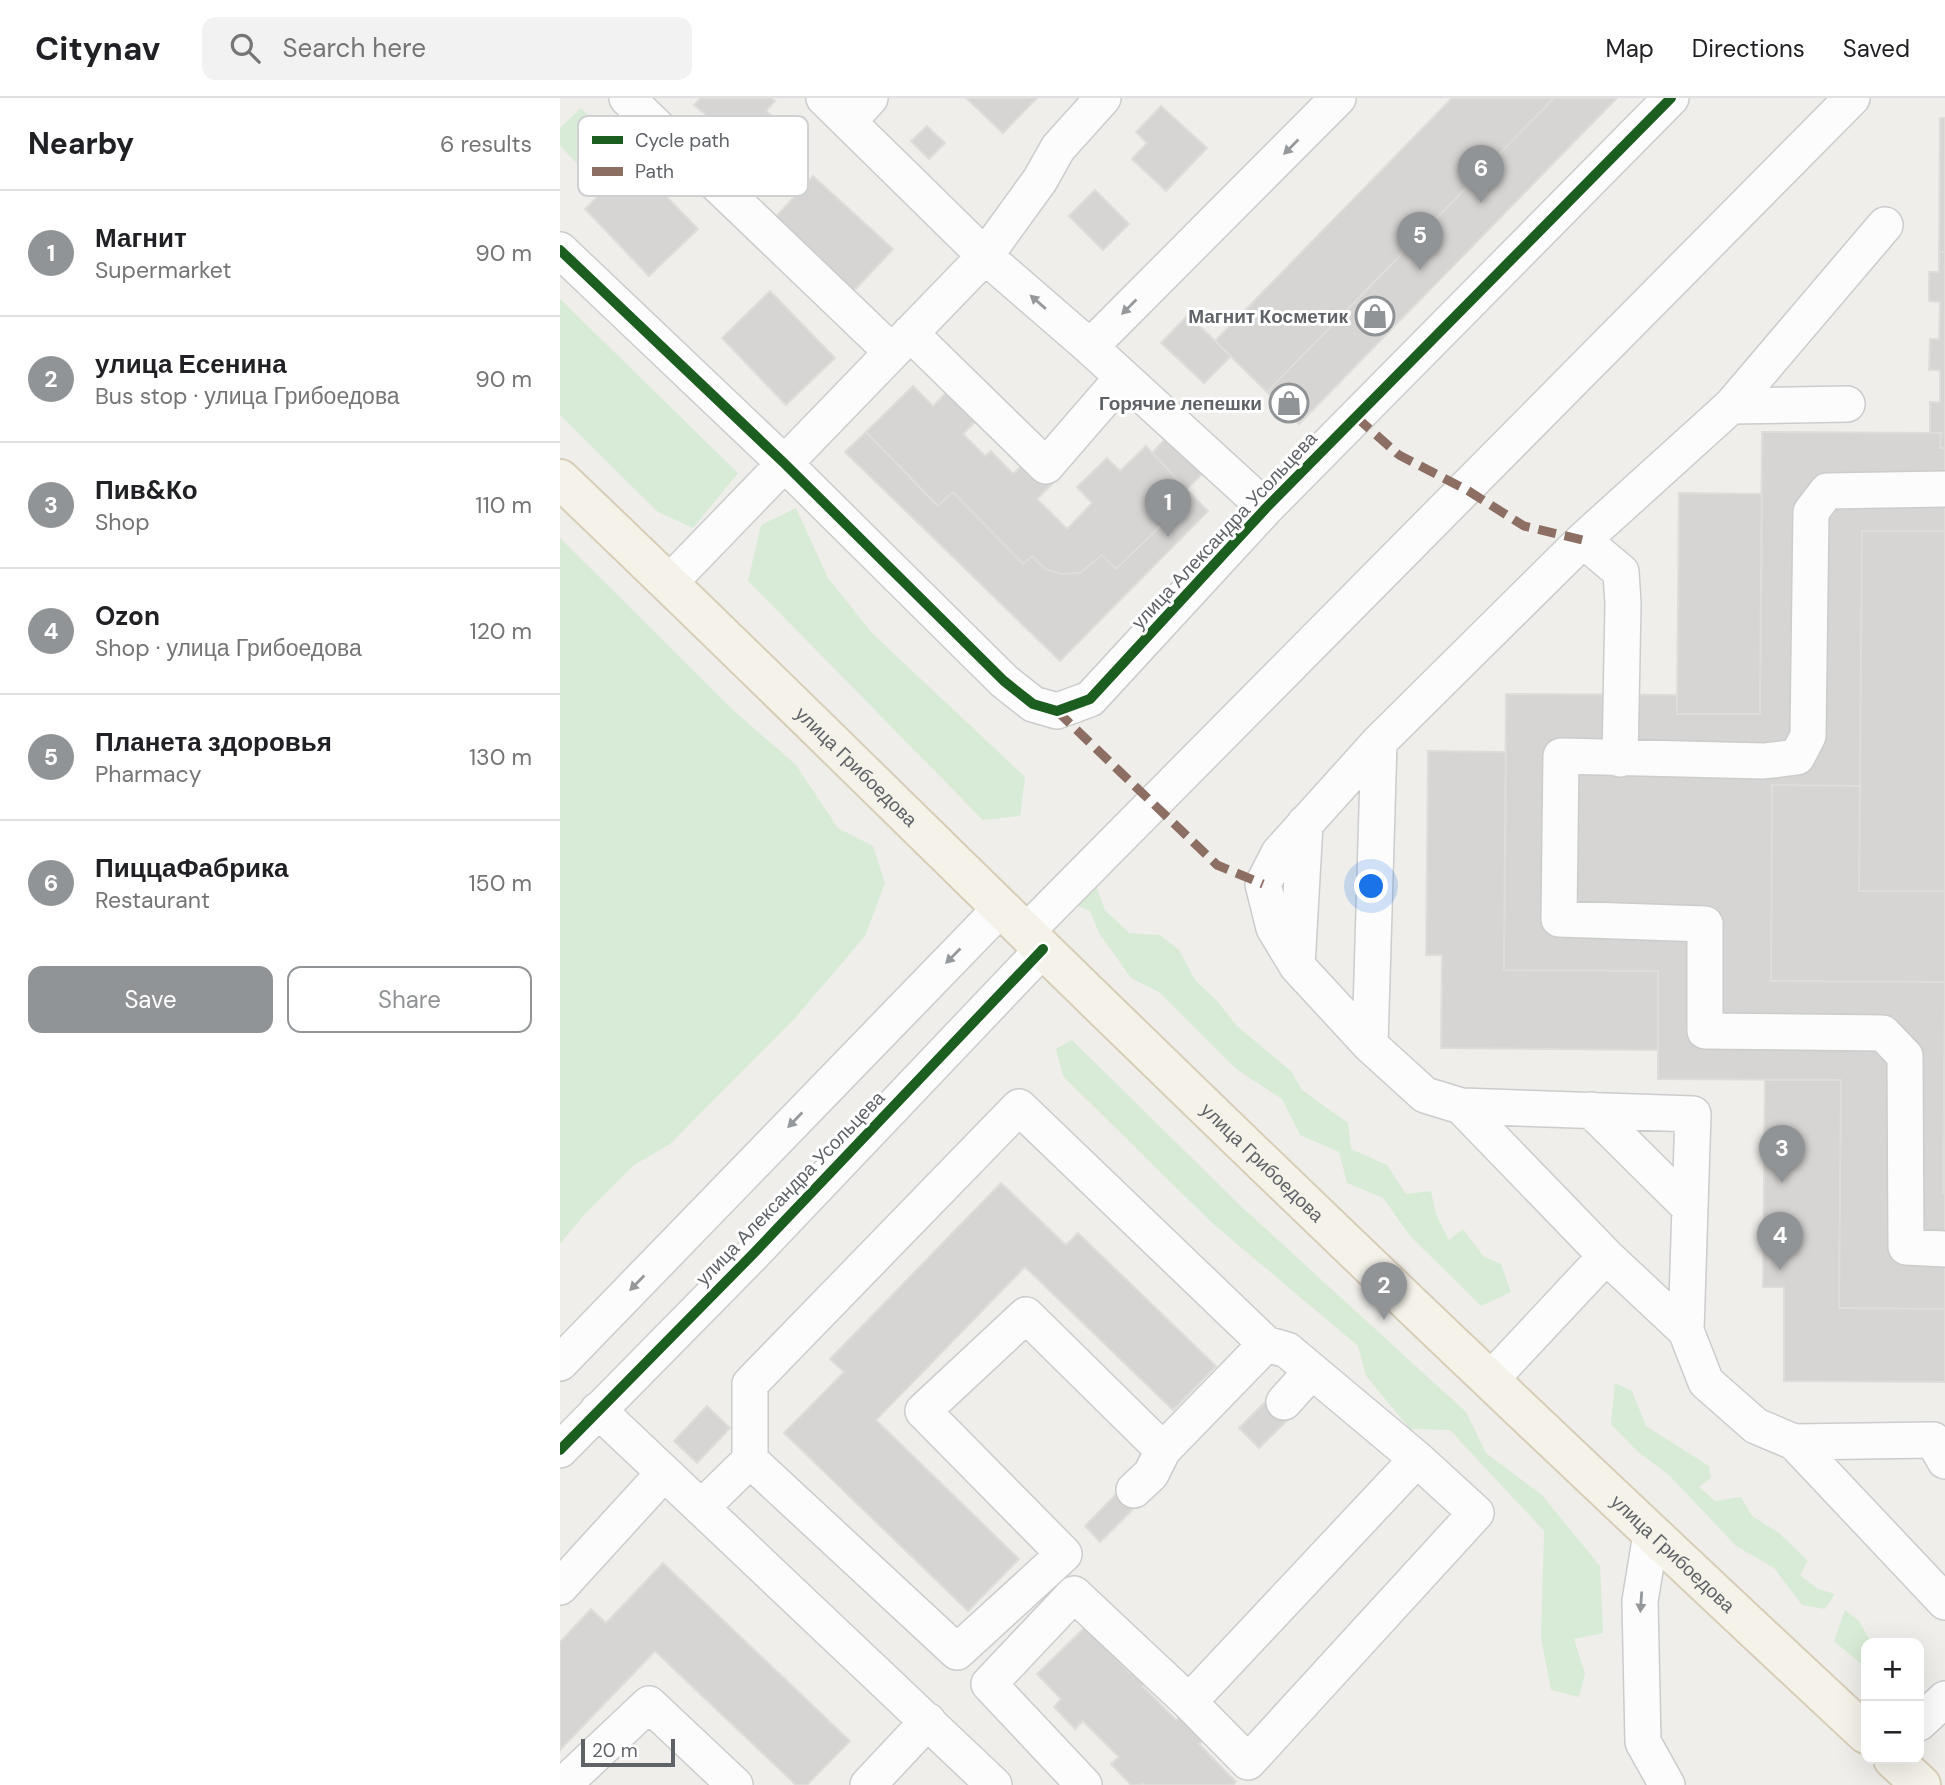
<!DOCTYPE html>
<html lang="en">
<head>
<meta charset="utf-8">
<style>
  body { margin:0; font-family:"DM Sans",sans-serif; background:#f2f2f2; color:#202124 }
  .controls { position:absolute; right:21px; bottom:21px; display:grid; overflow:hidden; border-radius:14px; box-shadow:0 7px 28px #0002 }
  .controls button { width:63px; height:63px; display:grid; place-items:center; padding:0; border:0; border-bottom:2px solid #e0e0e0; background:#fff; color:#202124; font:35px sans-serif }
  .scale { position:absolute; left:21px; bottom:18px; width:94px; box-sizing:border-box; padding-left:7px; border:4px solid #5f6368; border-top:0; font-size:19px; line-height:24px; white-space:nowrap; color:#5f6368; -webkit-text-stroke:5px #fff; paint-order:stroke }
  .you { position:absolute; left:812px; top:789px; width:24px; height:24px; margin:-18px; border:5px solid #fff; border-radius:50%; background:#1a73e8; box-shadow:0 0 0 10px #1a73e833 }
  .badge { display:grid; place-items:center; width:46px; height:46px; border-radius:50%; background:#919496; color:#fff; font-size:23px; font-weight:700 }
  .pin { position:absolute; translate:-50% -58px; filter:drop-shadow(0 2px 4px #0008) }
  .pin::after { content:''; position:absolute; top:37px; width:24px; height:21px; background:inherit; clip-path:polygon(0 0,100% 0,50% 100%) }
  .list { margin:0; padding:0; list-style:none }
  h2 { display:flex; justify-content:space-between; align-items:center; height:91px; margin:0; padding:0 28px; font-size:30px }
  h2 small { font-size:23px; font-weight:400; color:#757577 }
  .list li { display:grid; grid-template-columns:46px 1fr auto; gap:21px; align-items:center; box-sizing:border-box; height:126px; padding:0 28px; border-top:2px solid #e0e0e0 }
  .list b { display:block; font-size:26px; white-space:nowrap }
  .list p { margin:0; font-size:23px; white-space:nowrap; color:#757577 }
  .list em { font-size:23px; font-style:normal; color:#757577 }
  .actions { display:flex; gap:14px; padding:21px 28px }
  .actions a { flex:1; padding:16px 0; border:2px solid #919496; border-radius:14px; text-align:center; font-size:24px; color:#919496 }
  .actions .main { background:#919496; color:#fff }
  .icon { flex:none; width:38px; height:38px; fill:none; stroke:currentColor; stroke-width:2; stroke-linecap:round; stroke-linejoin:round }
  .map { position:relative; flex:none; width:1385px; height:1687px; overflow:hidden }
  header { display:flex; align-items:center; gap:42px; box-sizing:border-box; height:98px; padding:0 35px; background:#fff; border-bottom:2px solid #e0e0e0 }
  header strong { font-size:33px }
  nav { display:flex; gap:38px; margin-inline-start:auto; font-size:24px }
  .search { width:490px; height:63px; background:#f2f2f2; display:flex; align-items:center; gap:18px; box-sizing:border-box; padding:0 24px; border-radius:14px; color:#757577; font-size:26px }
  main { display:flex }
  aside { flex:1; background:#fff }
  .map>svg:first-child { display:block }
</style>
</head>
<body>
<header>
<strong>Citynav</strong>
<div class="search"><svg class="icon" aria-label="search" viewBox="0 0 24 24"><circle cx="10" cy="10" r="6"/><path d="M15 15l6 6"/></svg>Search here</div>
<nav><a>Map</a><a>Directions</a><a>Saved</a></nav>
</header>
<main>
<aside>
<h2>Nearby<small>6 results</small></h2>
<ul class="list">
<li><span class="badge">1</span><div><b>Магнит</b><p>Supermarket</p></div><em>90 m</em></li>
<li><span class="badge">2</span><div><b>улица Есенина</b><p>Bus stop · улица Грибоедова</p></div><em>90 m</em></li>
<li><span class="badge">3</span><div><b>Пив&amp;Ко</b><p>Shop</p></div><em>110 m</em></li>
<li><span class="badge">4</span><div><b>Ozon</b><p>Shop · улица Грибоедова</p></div><em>120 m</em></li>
<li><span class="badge">5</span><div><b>Планета здоровья</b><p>Pharmacy</p></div><em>130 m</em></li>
<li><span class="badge">6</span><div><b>ПиццаФабрика</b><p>Restaurant</p></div><em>150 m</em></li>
</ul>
<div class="actions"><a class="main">Save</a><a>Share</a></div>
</aside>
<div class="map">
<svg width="1385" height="1687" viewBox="0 0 1385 1687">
  <rect width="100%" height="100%" fill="#efeeea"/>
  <path fill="#d8ebd6" d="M21 10 64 54 34 83 0 48V30Z
    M0 201 178 375 133 430 98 414 0 317Z
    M236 410 268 480 312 535 465 679 460 718 423 722 188 483 201 427Z
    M0 440 173 612 236 667 278 730 313 748 325 785 305 838 236 919 110 1046 74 1067 23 1118 0 1146Z
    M532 777 545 812 569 835 600 837 619 852 635 882 657 903 677 928 731 973 742 992 788 1025 791 1051 827 1067 846 1096 871 1093 876 1116 889 1142 903 1131 924 1159 941 1166 951 1194 921 1208 851 1139 823 1100 787 1085 779 1054 740 1037 722 1001 676 971 599 894 571 880 539 835 530 813 513 806Z
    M512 942 684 1111 906 1314 926 1355 982 1397 1040 1468 1043 1535 1014 1541 1025 1576 1019 1599 991 1592 981 1540 984 1433 890 1332 850 1331 806 1278 798 1248 652 1125 503 978 496 951Z
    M1055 1285 1072 1293 1086 1328 1149 1368 1151 1380 1139 1389 1155 1403 1181 1399 1192 1418 1219 1435 1248 1463 1240 1477 1258 1491 1275 1496 1265 1511 1242 1507 1214 1470 1176 1448 1109 1377 1078 1354 1051 1326Z
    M1285 1512 1298 1522 1312 1545H1306V1570L1274 1543Z"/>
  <path fill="#d6d5d3" stroke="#deddd9" stroke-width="2" d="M141 0H211L215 3 206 13 218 23 191 55 134 7Z
    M406 0H477L443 35Z
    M892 0H994L707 294 655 243Z
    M994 0H1057L739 326 707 294Z
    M601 8 647 50 606 93 572 61 587 45 576 34Z
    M1380 20H1385V154H1379Z
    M367 28 385 45 369 61 351 43Z
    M73 64 138 131 89 178 25 111Z
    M253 78 333 151 292 195 212 123Z
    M535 92 569 126 543 152 509 118Z
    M1379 154H1385V350H1380L1381 335H1370V304H1380V272H1369L1370 241H1379L1380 204 1369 203V174H1379Z
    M210 193 275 260 226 307 162 240Z
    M628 217 671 258 644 285 601 245Z
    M353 288 373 308 386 295 415 324 403 336 425 358 431 353 453 376 468 361 492 386 477 401 507 431 532 405 517 389 547 360 560 373 586 348 632 397 556 471 542 457 520 475 502 476 485 471 472 458 463 466 393 394 378 408 306 334Z
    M306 334 378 408 393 394 463 466 472 458 485 471 502 476 520 475 542 457 556 471 632 397 648 413 500 563 285 354Z
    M1202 334 1381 335 1380 350H1385V433H1302L1300 688 1212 687 1211 883 1385 884V1211L1279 1210 1281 982 1098 981V873L944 872 946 596 1117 597V616H1200Z
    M611 335 647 371 627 391 592 355Z
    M1119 395 1202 396 1200 616H1117Z
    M1302 433H1385V793H1299Z
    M868 653 946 654 944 872 1098 873V952L881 950 882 857H866Z
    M1212 687 1300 688 1299 793H1385V884L1211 883Z
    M1385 880V1095H1383Z
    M1205 982H1281L1279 1210 1385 1211V1284L1224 1283V1189H1203Z
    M441 1085 506 1147 518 1135 656 1268 613 1312 465 1169 316 1322 459 1461 408 1513 224 1335 284 1274 270 1261Z
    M715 1294 735 1315 699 1350 679 1330Z
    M147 1308 170 1330 137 1365 114 1343Z
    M567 1385 583 1401 540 1444 525 1428Z
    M103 1465 290 1643 247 1687H236L95 1553 0 1652V1544L31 1511 46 1525Z
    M525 1529 553 1549 549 1553 570 1575 576 1570 588 1582 582 1588 616 1622 623 1616 646 1640 639 1646 676 1684 673 1687H585L583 1685 580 1687H571L551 1666 559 1659 523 1623 515 1631 494 1609 501 1601 477 1576Z"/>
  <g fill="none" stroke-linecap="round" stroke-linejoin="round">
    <defs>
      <path id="minor" d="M67 0 332 254
        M543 0 498 50 480 82 425 158 530 249 706 410
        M289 23 310 0
        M1325 127 1171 308 1023 442 819 644 719 755 703 786 714 830 737 868 810 947 865 997 901 1008 1046 1158 1126 1233 1146 1284 1196 1328 1234 1344 1385 1504
        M0 152 224 365 444 583 473 606 497 613 530 601 706 410 1111 0
        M350 235 486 368 563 279
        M530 249 778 0
        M1171 308 1287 306
        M1385 391 1267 393 1251 414 1248 638 1237 659 1204 663 1001 658 999 821 1145 826V933L1323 935 1345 958 1346 1149 1385 1151
        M1023 442 1061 474 1063 505 1060 661
        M109 485 425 158 264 0
        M466 834 1292 0
        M737 868 745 725
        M810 947 819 644
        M901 1008 1133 1016 1126 1233
        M1031 1012 1130 1110
        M0 1265 441 810
        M931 1281 1046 1158
        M724 1304 752 1273
        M38 1312 434 1687
        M1234 1344 1373 1342 1385 1363
        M0 1352 193 1156 483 851
        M190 1362 397 1554 504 1456 363 1313 466 1217 603 1352 706 1246
        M574 1392 591 1376 603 1352
        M142 1409 190 1362V1286L459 1009 706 1246 727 1252 857 1361 916 1415 688 1664 629 1604 514 1496 429 1586 524 1687
        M1091 1436 1080 1503 1083 1644 1107 1687
        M0 1489 104 1375
        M629 1604 857 1361
        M1359 1625 1385 1601
        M3 1687 89 1606 175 1687
        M308 1687 368 1623"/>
      <g id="major">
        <path id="s1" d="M0 381C163 536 322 694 483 851 754 1116 1029 1378 1306 1636"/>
        <path d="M1333 1661 1361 1687"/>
      </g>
    </defs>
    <use href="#minor" stroke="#cbcccc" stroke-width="38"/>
    <use href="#major" stroke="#d7ceb8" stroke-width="42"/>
    <use href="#minor" stroke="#fdfcfc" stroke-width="35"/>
    <use href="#major" stroke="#f4f2e9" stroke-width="38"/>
    <path stroke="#8d6e63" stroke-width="9" stroke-dasharray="18 9" stroke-linecap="butt" d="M796 319 839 357 907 392 964 428 1023 442
      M497 613 657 767 703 786"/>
    <defs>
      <path id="cycleway" d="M0 152 224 365 444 583 473 606 497 613 530 601 706 410 1111 0
        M0 1352 193 1156 483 851"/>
    </defs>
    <use href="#cycleway" stroke="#fff" stroke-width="15"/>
    <use href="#cycleway" stroke="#1b5e20" stroke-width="10"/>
  </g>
  <defs><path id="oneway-solid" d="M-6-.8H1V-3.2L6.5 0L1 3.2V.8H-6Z" transform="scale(1.75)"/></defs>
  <g fill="#96999c">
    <use href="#oneway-solid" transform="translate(731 49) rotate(135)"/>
    <use href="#oneway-solid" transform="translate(478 204) rotate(-139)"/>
    <use href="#oneway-solid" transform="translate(569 209) rotate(135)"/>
    <use href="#oneway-solid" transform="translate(393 858) rotate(135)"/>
    <use href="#oneway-solid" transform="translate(235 1022) rotate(134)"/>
    <use href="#oneway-solid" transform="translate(77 1185) rotate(134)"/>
    <use href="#oneway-solid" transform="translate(1081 1504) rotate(94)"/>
  </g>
  <defs>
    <symbol id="shop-ring" viewBox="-11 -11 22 22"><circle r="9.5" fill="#fff" stroke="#919496" stroke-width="1.5"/><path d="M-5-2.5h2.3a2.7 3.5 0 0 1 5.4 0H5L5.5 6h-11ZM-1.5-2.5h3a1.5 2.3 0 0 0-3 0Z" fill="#919496"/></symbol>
  </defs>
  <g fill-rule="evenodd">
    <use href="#shop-ring" x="793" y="196" width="44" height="44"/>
    <use href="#shop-ring" x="707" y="283" width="44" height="44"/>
  </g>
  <g text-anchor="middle" stroke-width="6" stroke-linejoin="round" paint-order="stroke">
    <g font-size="19" font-weight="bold" fill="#5f6368" stroke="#fff" text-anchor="end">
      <text x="788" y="225">Магнит Косметик</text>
      <text x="702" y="312">Горячие лепешки</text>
    </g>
    <g font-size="19" fill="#5f6368" stroke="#fff">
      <text transform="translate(664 432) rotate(-47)" y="7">улица Александра Усольцева</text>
      <text dy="7" stroke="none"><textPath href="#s1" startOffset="413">улица Грибоедова</textPath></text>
      <text dy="7" stroke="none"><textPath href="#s1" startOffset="980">улица Грибоедова</textPath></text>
      <text transform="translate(230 1090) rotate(-46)" y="7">улица Александра Усольцева</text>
      <text dy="7" stroke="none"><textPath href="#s1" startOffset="1547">улица Грибоедова</textPath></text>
    </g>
  </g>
  <rect x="18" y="18" width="230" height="80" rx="10" fill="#fff" stroke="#cfd0d2" stroke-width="2"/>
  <rect x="32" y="38" width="31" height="8" fill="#1b5e20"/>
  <rect x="32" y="69" width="31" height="9" fill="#8d6e63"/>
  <g font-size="19" fill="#5f6368">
    <text x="75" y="49">Cycle path</text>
    <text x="75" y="80">Path</text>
  </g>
</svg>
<div class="controls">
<button>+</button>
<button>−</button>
</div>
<div class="scale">20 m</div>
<div class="you"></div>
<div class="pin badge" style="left:608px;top:439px">1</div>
<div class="pin badge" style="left:824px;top:1222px">2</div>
<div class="pin badge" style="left:1222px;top:1085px">3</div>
<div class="pin badge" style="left:1220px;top:1172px">4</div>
<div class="pin badge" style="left:860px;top:172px">5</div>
<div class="pin badge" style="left:921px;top:105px">6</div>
</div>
</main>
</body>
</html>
